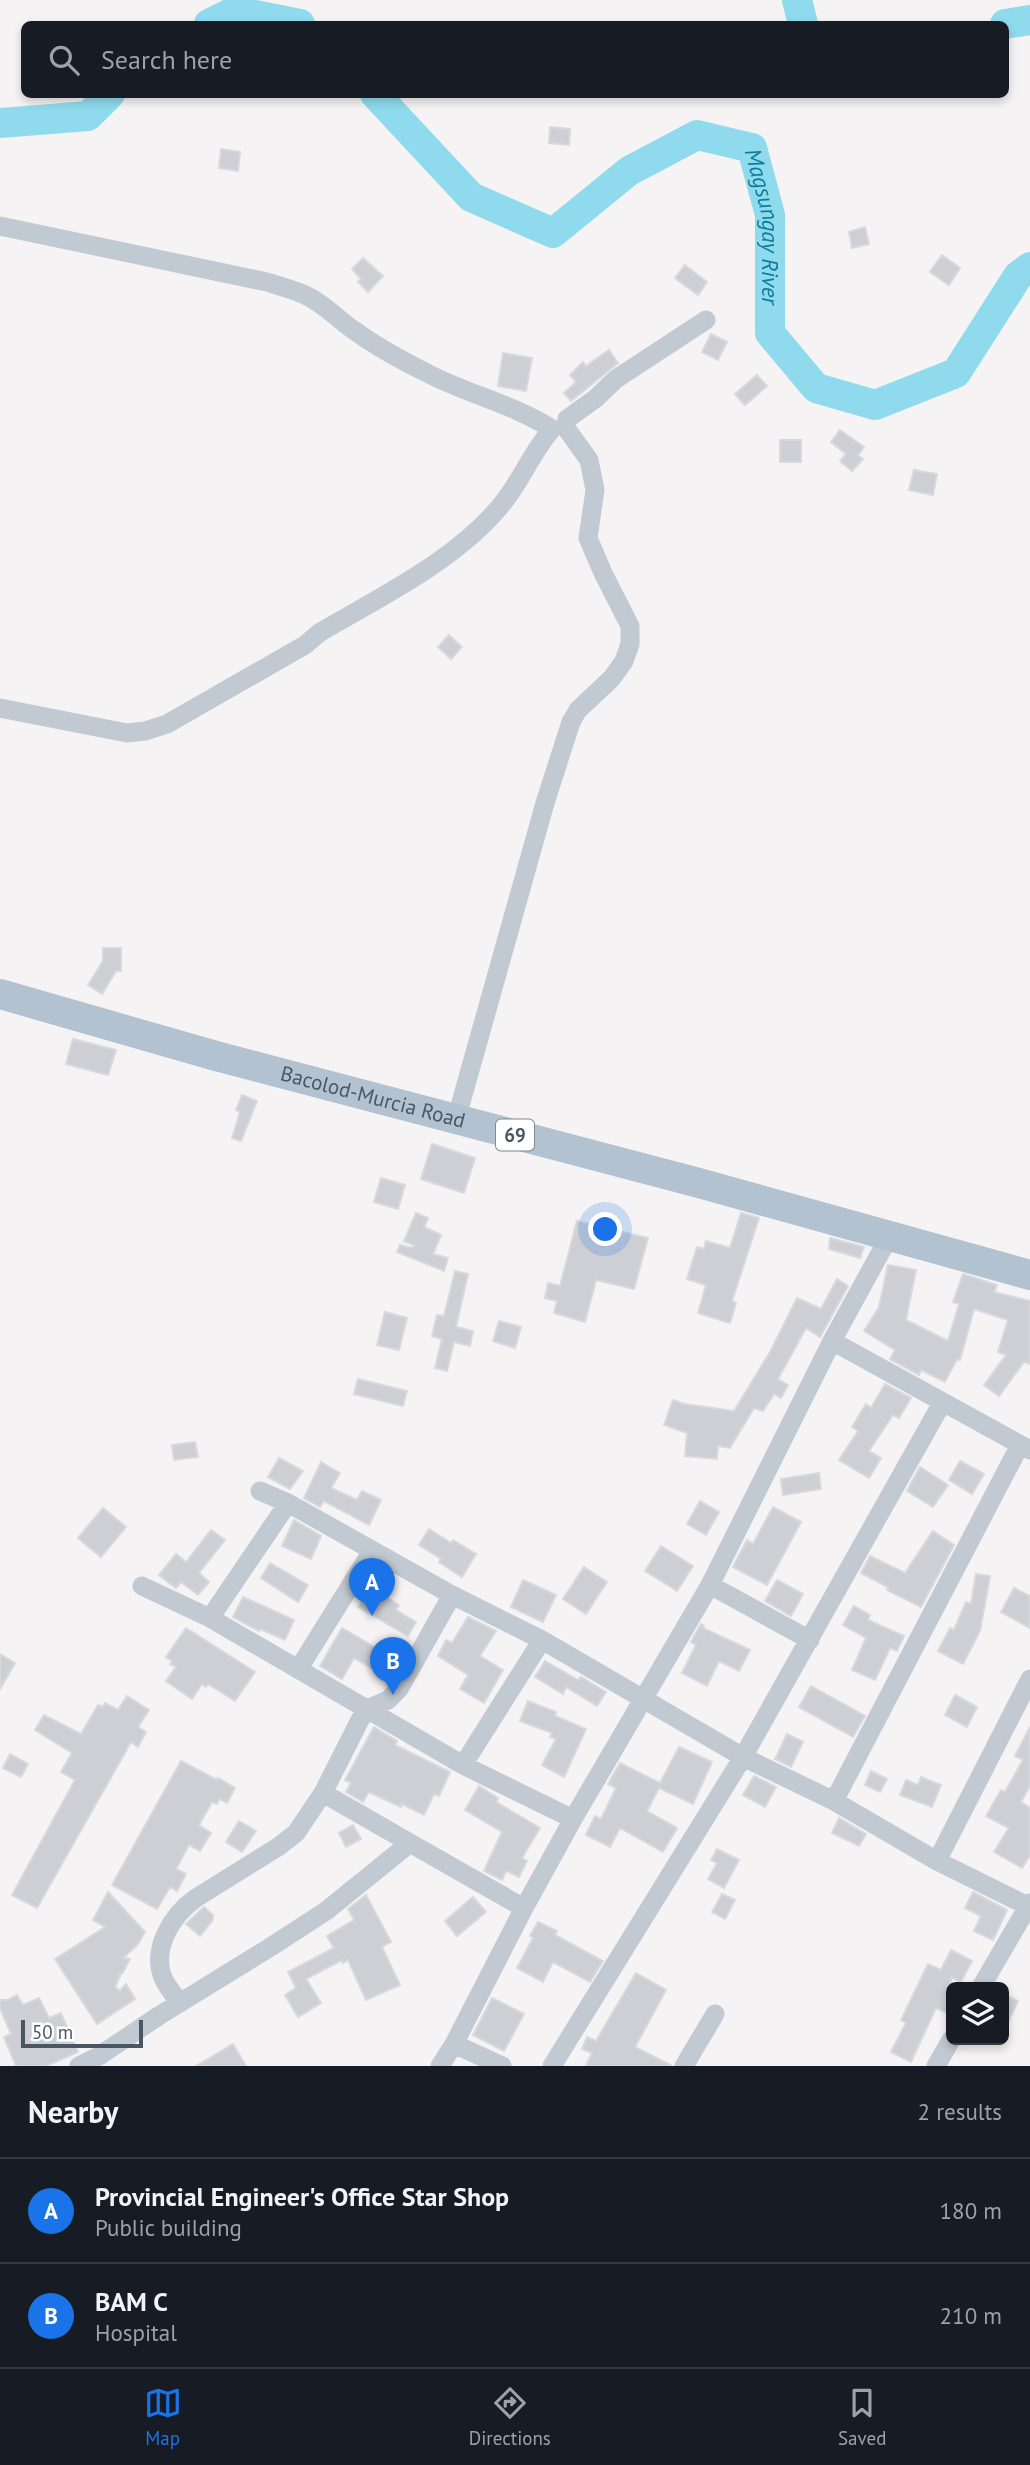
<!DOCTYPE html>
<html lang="en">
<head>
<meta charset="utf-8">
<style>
  body { margin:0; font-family:"PT Sans",sans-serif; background:#20242c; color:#f1f3f6 }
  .controls { position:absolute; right:21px; bottom:21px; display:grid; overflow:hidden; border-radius:10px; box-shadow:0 4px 10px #0003 }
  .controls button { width:63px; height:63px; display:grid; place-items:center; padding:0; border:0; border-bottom:2px solid #363941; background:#171b24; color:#f1f3f6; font:35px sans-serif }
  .scale { position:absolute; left:21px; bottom:18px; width:122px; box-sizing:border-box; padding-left:7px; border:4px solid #4a5661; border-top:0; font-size:19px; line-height:24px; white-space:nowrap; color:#4a5661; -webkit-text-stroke:5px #fff; paint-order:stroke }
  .you { position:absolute; left:606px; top:1230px; width:24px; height:24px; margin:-18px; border:5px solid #fff; border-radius:50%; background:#1a73e8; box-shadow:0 0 0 10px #1a73e833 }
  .badge { display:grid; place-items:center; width:46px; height:46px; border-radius:50%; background:#1a73e8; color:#fff; font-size:23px; font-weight:700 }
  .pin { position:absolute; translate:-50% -58px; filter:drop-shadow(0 2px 4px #0008) }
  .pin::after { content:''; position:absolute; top:37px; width:24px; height:21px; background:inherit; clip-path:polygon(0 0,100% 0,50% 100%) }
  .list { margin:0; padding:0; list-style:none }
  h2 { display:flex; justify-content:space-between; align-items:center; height:91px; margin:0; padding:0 28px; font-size:30px }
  h2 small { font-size:23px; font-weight:400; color:#9ea1a6 }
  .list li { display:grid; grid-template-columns:46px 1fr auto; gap:21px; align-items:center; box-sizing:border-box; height:105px; padding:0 28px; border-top:2px solid #363941 }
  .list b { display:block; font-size:26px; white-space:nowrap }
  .list p { margin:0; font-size:23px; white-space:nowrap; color:#9ea1a6 }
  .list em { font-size:23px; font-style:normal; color:#9ea1a6 }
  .icon { flex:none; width:38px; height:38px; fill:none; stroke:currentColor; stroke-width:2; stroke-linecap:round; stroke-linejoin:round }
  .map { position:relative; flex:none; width:1030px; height:2066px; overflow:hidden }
  .search { position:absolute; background:#171b24; box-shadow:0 4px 10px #0003; left:21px; right:21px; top:21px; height:77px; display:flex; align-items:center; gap:18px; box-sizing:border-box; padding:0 24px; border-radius:10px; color:#9ea1a6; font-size:26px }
  .sheet { height:301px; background:#171b24 }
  nav { display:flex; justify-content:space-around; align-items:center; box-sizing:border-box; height:98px; border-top:2px solid #363941; background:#171b24; font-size:19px; color:#9ea1a6 }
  nav a { display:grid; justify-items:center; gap:4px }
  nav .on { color:#1a73e8 }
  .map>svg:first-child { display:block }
</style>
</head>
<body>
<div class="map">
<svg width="1030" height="2066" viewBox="0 0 1030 2066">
  <rect width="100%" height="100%" fill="#f5f3f3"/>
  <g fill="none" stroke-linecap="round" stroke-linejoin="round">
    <g stroke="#90daee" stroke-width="30">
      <path d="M797 0 803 24"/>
      <path d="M209 24 235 11 300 24"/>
      <path d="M1005 24 1030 20"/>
      <path id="s1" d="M375 94 471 197 553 233 629 171 697 135 752 148 770 215V333L816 388 875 405 956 373 1018 276 1030 267"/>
      <path d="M0 123 88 116 110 94"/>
    </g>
  </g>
  <path fill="#cdcfd5" stroke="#d7d9de" stroke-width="2" d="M550 127 570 129 569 145 549 143Z
    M221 149 240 152 238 171 219 168Z
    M865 227 869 244 852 248 849 232Z
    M942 255 960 268 949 285 930 272Z
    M363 258 383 276 368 292 358 282 361 279 352 269Z
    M685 265 707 282 698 295 675 278Z
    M711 334 727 342 718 360 702 352Z
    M609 350 618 363 571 401 564 393 576 382 570 375 583 362 586 366Z
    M503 353 532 358 526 391 498 386Z
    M757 375 767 386 745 405 735 394Z
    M840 430 864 447 858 455 863 459 852 471 840 461 846 454 831 442Z
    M780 440H801V462H780Z
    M914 470 937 474 933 495 909 490Z
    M449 635 462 647 451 659 438 647Z
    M103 948H121V971H116L102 994 88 985 103 961Z
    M73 1039 116 1050 108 1075 66 1064Z
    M242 1095 257 1101 241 1141 232 1138 240 1112 236 1110Z
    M432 1144 475 1158 464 1193 421 1179Z
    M381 1178 405 1185 398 1209 374 1202Z
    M416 1213 428 1218 424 1227 441 1235 433 1254 448 1258 444 1271 397 1252 400 1245 412 1248 414 1245 404 1241Z
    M741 1213 759 1218 732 1301 736 1303 730 1323 698 1313 706 1285 687 1279 697 1247 704 1249 706 1241 730 1248Z
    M577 1221 648 1238 634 1289 596 1280 585 1322 554 1313 557 1301 545 1298 548 1283 560 1286Z
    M830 1238 864 1247 860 1258 829 1249Z
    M888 1265 916 1270 906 1320 948 1341 959 1304 953 1302 963 1274 997 1285 994 1292 1030 1301V1364L1024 1362 999 1396 984 1385 1006 1355 998 1352 1008 1320 974 1309 960 1360 957 1359 945 1382 921 1370 919 1375 890 1359 895 1350 864 1331 879 1307Z
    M455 1271 468 1274 456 1327 473 1331 470 1346 454 1342 447 1371 435 1368 442 1339 432 1336 437 1315 444 1316Z
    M837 1279 848 1286 820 1337 806 1328 778 1379 788 1385 781 1398 774 1394 763 1411 754 1408 730 1448 718 1446 717 1459 685 1456 687 1433 664 1425 673 1400 684 1404 734 1411 770 1352 797 1298 821 1309Z
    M385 1312 407 1318 399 1350 377 1345Z
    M499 1321 521 1327 515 1348 493 1341Z
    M358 1379 407 1391 403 1406 354 1394Z
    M885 1384 911 1398 899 1418 893 1415 869 1451 881 1458 869 1478 839 1460 858 1431 852 1427 866 1404 871 1408Z
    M195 1442 198 1457 174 1460 172 1445Z
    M279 1458 303 1471 290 1489 268 1477Z
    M960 1461 984 1474 972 1494 949 1480Z
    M321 1462 340 1473 331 1488 357 1500 362 1491 381 1500 369 1525 324 1501 320 1507 304 1498Z
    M920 1467 948 1485 933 1507 907 1491Z
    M819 1473 821 1489 783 1495 781 1479Z
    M700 1501 719 1512 706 1535 687 1524Z
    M773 1507 801 1522 767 1585 733 1567 747 1540 753 1544Z
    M103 1508 126 1527 101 1557 78 1538Z
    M294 1520 321 1536 311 1559 282 1546Z
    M429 1529 451 1543 453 1540 476 1554 462 1577 439 1562 441 1559 419 1545Z
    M211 1530 225 1540 199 1573 209 1582 198 1595 181 1582 176 1588 159 1575 176 1554 186 1562Z
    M933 1531 954 1545 921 1607 887 1590 888 1587 861 1573 870 1556 905 1573Z
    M661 1546 693 1566 677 1591 645 1571Z
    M270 1563 308 1585 298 1602 261 1578Z
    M584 1567 607 1582 586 1614 563 1599Z
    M976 1574 990 1576 980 1631 963 1664 938 1651 950 1628 954 1630 966 1602 971 1604Z
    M523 1580 556 1595 543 1622 511 1607Z
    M777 1580 803 1594 791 1616 765 1601Z
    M371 1587 399 1605 396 1610 416 1622 408 1636 358 1607Z
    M1014 1588 1030 1596V1628L1001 1612Z
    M243 1597 294 1620 285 1640 260 1629 259 1631 233 1617Z
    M854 1606 870 1615 868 1620 904 1636 897 1651 890 1648 875 1680 852 1670 866 1638 843 1625Z
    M468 1617 496 1631 480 1656 503 1670 484 1703 460 1689 468 1675 438 1656 446 1640 452 1643Z
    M701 1624 704 1626 703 1628 750 1650 739 1671 719 1661 707 1686 682 1673 696 1645 691 1642Z
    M186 1628 255 1672 235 1701 208 1684 206 1687 202 1684 192 1699 166 1681 176 1667 170 1664 172 1661 166 1657Z
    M342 1628 397 1660 386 1677 354 1658 342 1679 320 1666Z
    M0 1654 15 1663 0 1689Z
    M545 1661 578 1680 581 1677 606 1692 597 1706 566 1687 563 1694 535 1677Z
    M811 1686 865 1716 853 1737 799 1707Z
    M955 1695 977 1707 967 1727 945 1715Z
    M127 1696 149 1710 138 1727 146 1732 138 1747 131 1742 37 1908 12 1895 75 1780 61 1772 72 1753 35 1730 44 1715 81 1734 98 1705 103 1707 105 1703 118 1710Z
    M528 1701 556 1712 555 1716 586 1729 564 1777 542 1765 556 1739 550 1737 552 1733 520 1721Z
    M374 1727 397 1741 395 1745 450 1772 439 1796 434 1794 424 1815 402 1804 401 1807 369 1792 363 1802 346 1792 351 1783 345 1780Z
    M1030 1727V1786L1021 1802 1030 1808V1855L1022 1868 994 1852 1009 1828 986 1816 1001 1790 1005 1792 1023 1760 1015 1756Z
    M787 1734 803 1742 791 1767 775 1759Z
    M679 1747 712 1762 693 1804 659 1788 647 1811 677 1828 663 1852 620 1828 610 1847 586 1835 595 1816 601 1819 616 1788 608 1784 620 1763 660 1783Z
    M10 1754 28 1764 21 1777 3 1768Z
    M181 1761 217 1780 218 1778 235 1788 227 1803 220 1799 217 1804 212 1802 199 1825 211 1833 200 1851 189 1845 176 1869 186 1874 177 1891 170 1887 157 1909 112 1885Z
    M871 1771 887 1779 880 1792 865 1785Z
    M754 1776 776 1787 765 1807 743 1795Z
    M921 1777 941 1785 932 1807 900 1795 906 1780 918 1785Z
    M479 1786 498 1798 496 1802 540 1828 522 1858 527 1861 519 1877 506 1871 502 1880 484 1871 502 1832 465 1810Z
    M839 1818 866 1834 859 1846 832 1833Z
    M239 1821 256 1831 242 1852 226 1842Z
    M353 1825 361 1839 346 1847 339 1833Z
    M717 1849 739 1860 724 1888 708 1879 717 1863 711 1860Z
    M108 1892 145 1932 138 1944 123 1958 130 1959 122 1974H119L120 1976 115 1987 120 1991 126 1984 135 1999 97 2024 55 1959 105 1927 93 1920Z
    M973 1892 1007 1910 993 1940 974 1931 981 1916 965 1908Z
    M722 1894 735 1900 725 1919 712 1912Z
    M366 1895 391 1942 382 1947 400 1985 366 2000 348 1960 343 1963 342 1960 306 1979 321 2003 298 2017 285 1995 296 1988 288 1972 334 1948 327 1936 354 1920 348 1909Z
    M473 1897 486 1912 457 1936 445 1921Z
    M204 1907 213 1915V1920L200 1936 186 1924Z
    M538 1922 557 1931 555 1935 603 1961 590 1982 553 1962 543 1982 517 1968 533 1938 530 1936Z
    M951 1950 972 1961 961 1982 951 1977V2015L936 2008 911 2062 891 2052 906 2023 901 2020 928 1964 941 1970Z
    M636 1973 666 1990 635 2047 672 2066H586L592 2053 582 2049 587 2037 596 2041Z
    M1004 1994 1018 2001 1004 2031Z
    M17 1995 23 2005 39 1998 49 2018 61 2013 78 2052 46 2066H16L4 2037 11 2034 0 2008V2000H7Z
    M492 1998 524 2014 504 2051 473 2035Z
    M233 2044 246 2066H196Z"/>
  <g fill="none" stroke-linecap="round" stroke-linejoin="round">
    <path stroke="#c1cad2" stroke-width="19" d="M0 226 267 282C279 286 292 289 303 294 324 303 337 319 355 331 377 347 401 360 425 372 466 394 513 404 552 429 532 452 521 481 502 504 457 560 380 597 319 633L305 645 167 724 145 731 127 733 0 708
      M456 1120 545 803 571 722 578 710 612 678 624 661 630 644V626L603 573 588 538 595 490 589 460 566 428 567 419 595 399 616 379 706 320
      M832 1341 1030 1450
      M260 1491 288 1503 452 1595 542 1640 743 1757 834 1801 937 1861 1028 1906
      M710 1585 810 1640
      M142 1586 210 1618 463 1765 573 1819
      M210 1618 288 1503
      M299 1668 372 1551
      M463 1765 542 1640
      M323 1793 410 1843
      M834 1801 1020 1445
      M937 1861 1030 1679
      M981 1987 1030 1903
      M180 2003C175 1996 168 1988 164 1980 150 1950 172 1915 196 1898L278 1847 296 1833 323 1793 365 1710 388 1700 399 1689 452 1595
      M454 2044 502 2066
      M79 2066 99 2056 160 2015 269 1948 326 1911 410 1843 524 1908
      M440 2066 454 2044 524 1908 573 1819 710 1585 832 1341 889 1237
      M552 2066 743 1757 942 1403
      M684 2066 715 2014
      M936 2066 951 2040"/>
    <path stroke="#b3c2d1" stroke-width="30" id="s2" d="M0 994 216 1056 699 1183 1030 1275"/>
  </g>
  <g text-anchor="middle" stroke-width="5" stroke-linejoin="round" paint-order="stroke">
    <rect fill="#fff" stroke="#808990" stroke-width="2" x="496" y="1119.5" width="38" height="31" rx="5"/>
    <g font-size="19" font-weight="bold" fill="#4a5661">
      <text x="515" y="1142">69</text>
    </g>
    <g font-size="21" fill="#4a5661" stroke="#fff">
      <text dy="7" stroke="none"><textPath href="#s2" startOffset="387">Bacolod-Murcia Road</textPath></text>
    </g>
    <g font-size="23" font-style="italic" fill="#0c7c9b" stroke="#fff">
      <text dy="8" stroke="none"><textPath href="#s1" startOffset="542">Magsungay River</textPath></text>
    </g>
  </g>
</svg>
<div class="controls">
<button><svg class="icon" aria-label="layers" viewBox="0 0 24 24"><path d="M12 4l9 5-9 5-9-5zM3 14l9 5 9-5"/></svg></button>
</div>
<div class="scale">50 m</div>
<div class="you"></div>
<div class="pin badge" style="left:372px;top:1616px">A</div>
<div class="pin badge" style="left:393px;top:1695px">B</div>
<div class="search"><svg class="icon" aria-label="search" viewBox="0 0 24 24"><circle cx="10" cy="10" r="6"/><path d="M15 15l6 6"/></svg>Search here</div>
</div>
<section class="sheet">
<h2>Nearby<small>2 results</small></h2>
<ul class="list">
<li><span class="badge">A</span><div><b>Provincial Engineer's Office Star Shop</b><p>Public building</p></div><em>180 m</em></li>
<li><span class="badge">B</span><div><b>BAM C</b><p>Hospital</p></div><em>210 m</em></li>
</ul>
</section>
<nav>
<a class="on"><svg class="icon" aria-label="map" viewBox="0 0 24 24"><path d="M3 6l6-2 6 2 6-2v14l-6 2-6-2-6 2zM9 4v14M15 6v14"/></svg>Map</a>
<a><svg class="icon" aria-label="directions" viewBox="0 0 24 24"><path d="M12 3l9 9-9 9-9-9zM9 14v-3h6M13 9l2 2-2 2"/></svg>Directions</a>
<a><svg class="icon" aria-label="saved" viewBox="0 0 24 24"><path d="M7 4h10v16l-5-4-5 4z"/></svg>Saved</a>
</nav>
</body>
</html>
